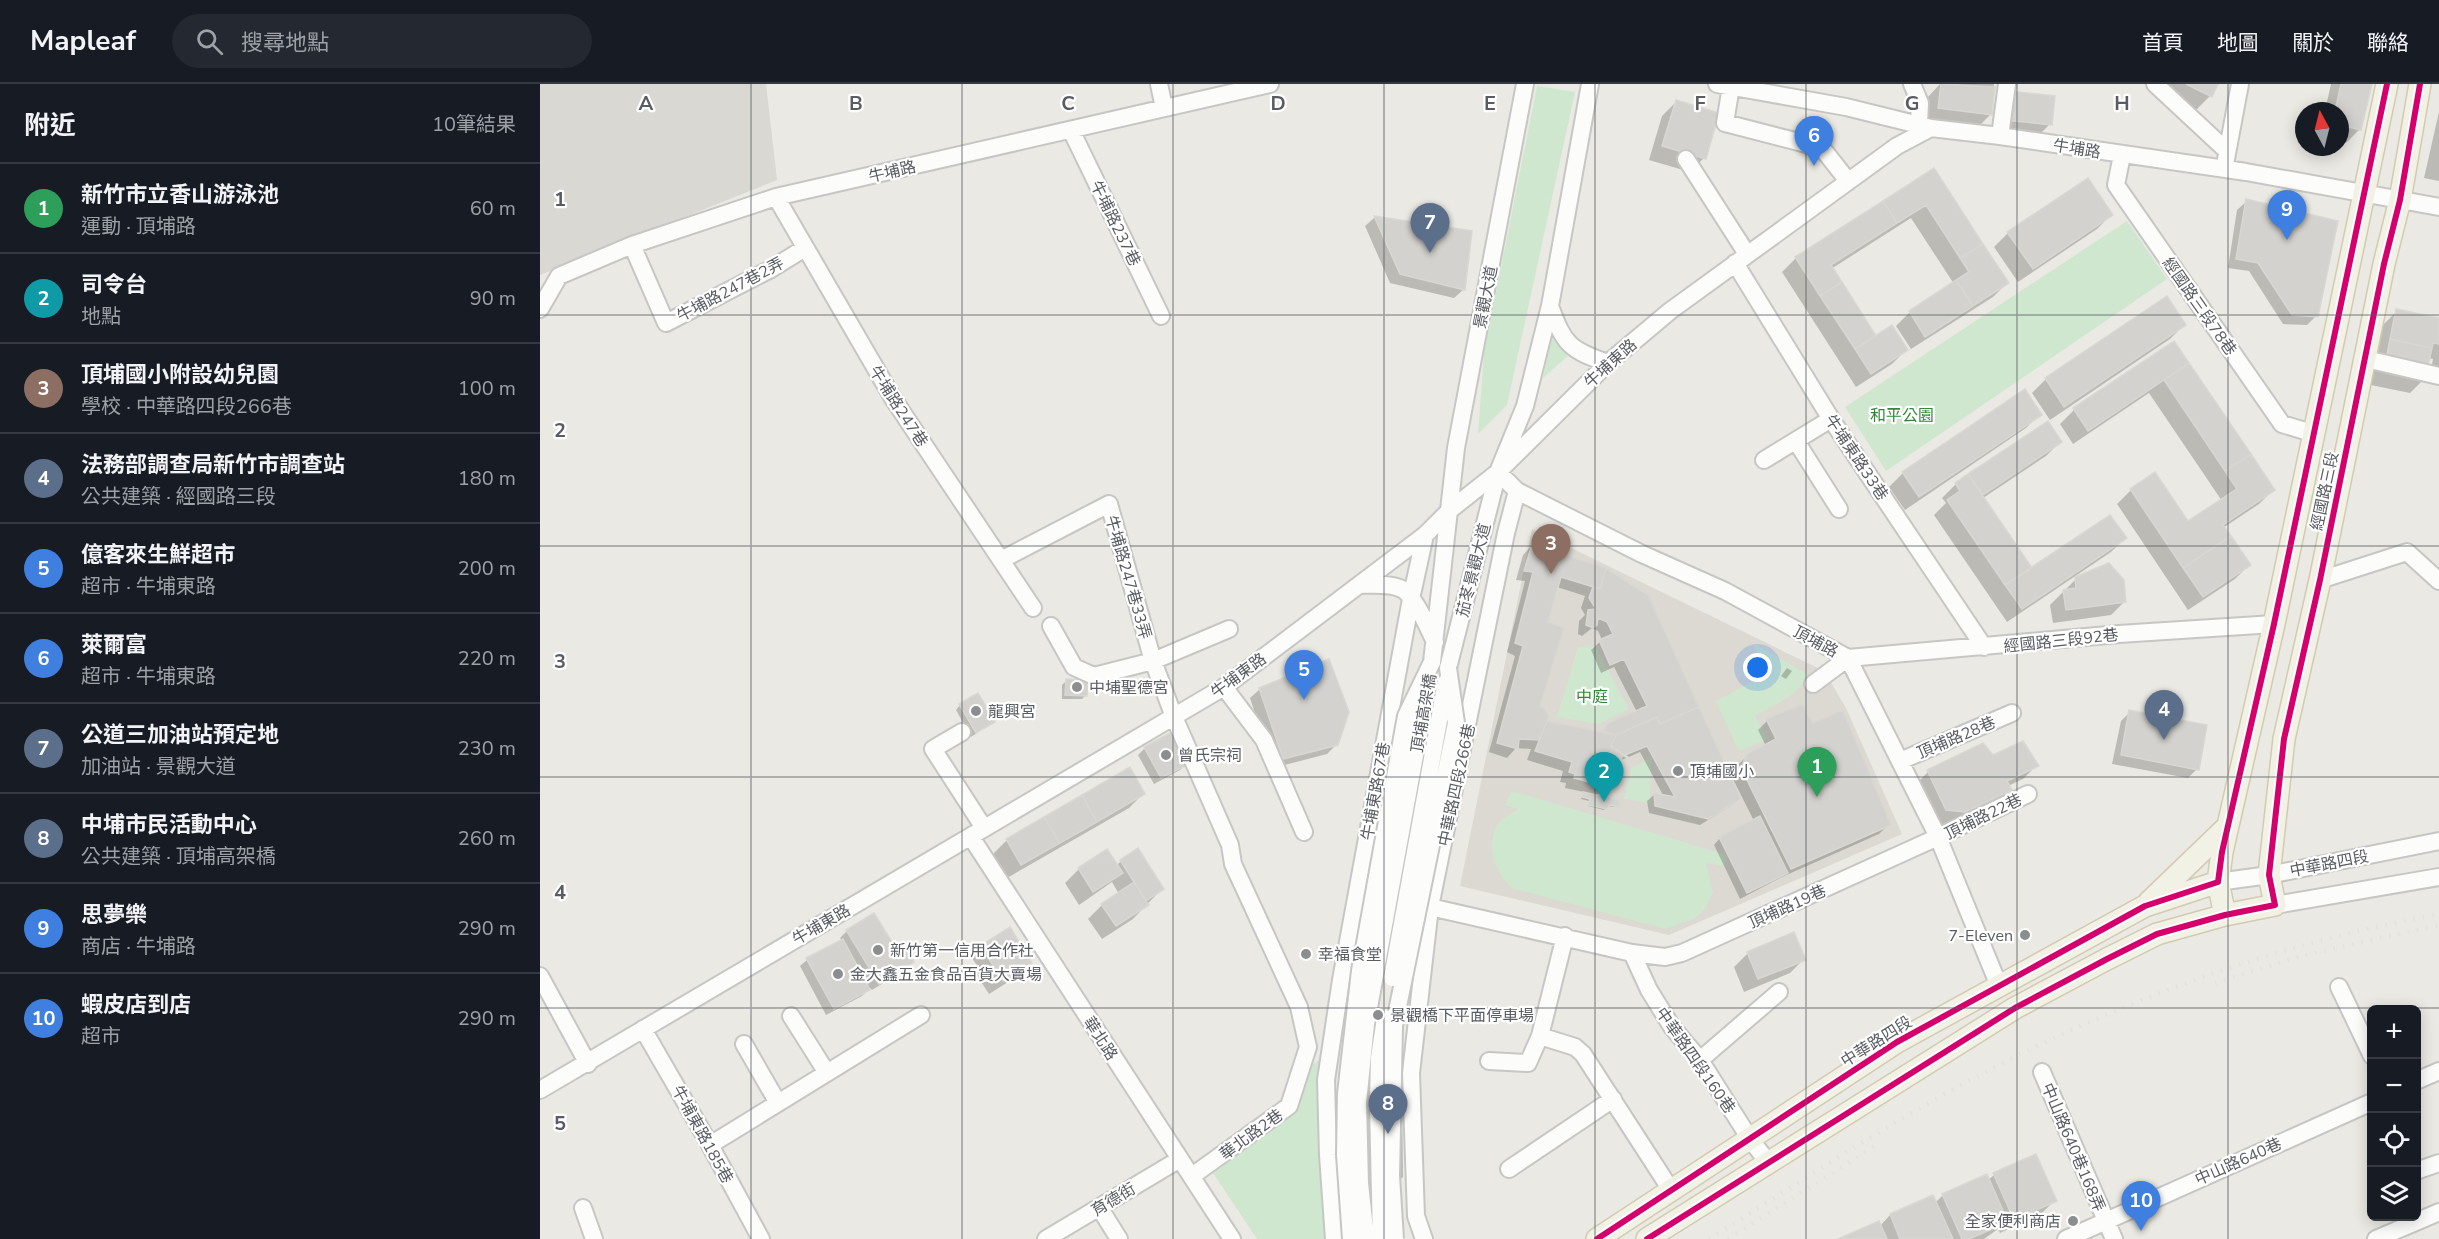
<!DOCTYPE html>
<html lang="zh-TW">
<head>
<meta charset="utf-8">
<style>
  body { margin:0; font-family:"Nunito Sans","Noto Sans TC",sans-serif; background:#242831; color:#f1f3f6 }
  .controls { position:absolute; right:18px; bottom:18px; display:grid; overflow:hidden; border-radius:9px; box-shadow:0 3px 15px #0003 }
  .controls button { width:54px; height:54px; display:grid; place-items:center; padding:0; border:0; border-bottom:2px solid #363941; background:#171b24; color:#f1f3f6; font:30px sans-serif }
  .compass { position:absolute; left:1755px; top:18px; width:54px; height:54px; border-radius:50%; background:#171b24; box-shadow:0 3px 15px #0003; rotate:353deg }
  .you { position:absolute; left:1218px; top:584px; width:21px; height:21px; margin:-15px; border:4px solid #fff; border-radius:50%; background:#1a73e8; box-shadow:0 0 0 9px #1a73e833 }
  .badge { display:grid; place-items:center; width:39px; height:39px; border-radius:50%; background:#8c8d8f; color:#fff; font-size:20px; font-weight:700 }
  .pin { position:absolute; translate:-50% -50px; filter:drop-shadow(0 2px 3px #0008) }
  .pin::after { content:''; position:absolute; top:32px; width:21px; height:18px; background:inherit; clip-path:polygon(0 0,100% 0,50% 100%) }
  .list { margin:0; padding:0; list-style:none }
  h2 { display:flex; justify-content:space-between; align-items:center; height:78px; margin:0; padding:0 24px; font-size:26px }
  h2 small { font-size:20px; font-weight:400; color:#9ea1a6 }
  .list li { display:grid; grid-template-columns:39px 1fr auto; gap:18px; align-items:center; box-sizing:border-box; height:90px; padding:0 24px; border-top:2px solid #363941 }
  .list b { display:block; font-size:22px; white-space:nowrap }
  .list p { margin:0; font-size:20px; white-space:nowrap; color:#9ea1a6 }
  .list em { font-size:20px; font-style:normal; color:#9ea1a6 }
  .icon { flex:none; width:33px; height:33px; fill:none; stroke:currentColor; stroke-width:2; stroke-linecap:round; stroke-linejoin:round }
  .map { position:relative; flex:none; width:1899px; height:1155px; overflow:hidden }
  header { display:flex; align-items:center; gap:36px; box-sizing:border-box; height:84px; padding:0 30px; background:#171b24; border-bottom:2px solid #363941 }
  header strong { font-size:28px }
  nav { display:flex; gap:33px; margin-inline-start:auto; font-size:21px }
  .search { width:420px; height:54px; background:#242831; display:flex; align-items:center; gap:15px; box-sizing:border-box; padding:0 21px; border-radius:33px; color:#9ea1a6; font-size:22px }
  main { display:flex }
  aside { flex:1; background:#171b24 }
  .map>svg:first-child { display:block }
</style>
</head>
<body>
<header>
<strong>Mapleaf</strong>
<div class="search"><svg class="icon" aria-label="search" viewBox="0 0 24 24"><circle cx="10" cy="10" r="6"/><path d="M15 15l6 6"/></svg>搜尋地點</div>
<nav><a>首頁</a><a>地圖</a><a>關於</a><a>聯絡</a></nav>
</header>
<main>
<aside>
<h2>附近<small>10筆結果</small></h2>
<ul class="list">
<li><span class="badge" style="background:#2e9e5b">1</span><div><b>新竹市立香山游泳池</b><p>運動 · 頂埔路</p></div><em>60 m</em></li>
<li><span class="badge" style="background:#0f9aa8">2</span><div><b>司令台</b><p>地點</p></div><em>90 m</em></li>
<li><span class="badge" style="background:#8d6e63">3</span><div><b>頂埔國小附設幼兒園</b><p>學校 · 中華路四段266巷</p></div><em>100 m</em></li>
<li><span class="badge" style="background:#5c6f8a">4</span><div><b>法務部調查局新竹市調查站</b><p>公共建築 · 經國路三段</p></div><em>180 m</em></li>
<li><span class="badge" style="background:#3f7fe0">5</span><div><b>億客來生鮮超市</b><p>超市 · 牛埔東路</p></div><em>200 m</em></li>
<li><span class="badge" style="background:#3f7fe0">6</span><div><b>萊爾富</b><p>超市 · 牛埔東路</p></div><em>220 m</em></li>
<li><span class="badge" style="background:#5c6f8a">7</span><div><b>公道三加油站預定地</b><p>加油站 · 景觀大道</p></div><em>230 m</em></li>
<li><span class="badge" style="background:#5c6f8a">8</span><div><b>中埔市民活動中心</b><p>公共建築 · 頂埔高架橋</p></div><em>260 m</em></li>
<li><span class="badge" style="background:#3f7fe0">9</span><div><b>思夢樂</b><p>商店 · 牛埔路</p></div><em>290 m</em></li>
<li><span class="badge" style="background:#3f7fe0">10</span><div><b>蝦皮店到店</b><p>超市</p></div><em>290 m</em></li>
</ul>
</aside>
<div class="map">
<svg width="1899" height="1155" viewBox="0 0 1899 1155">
  <rect width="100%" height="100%" fill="#eae9e3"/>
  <path fill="#d9d8d3" d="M0 0H226L237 96 0 191Z"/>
  <path fill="#dbd9d1" d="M992 445 1284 587 1306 624 1362 750 1129 851 920 802Z"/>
  <path fill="#d0e7cf" d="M997 2 1035 8 967 321 938 350 944 269Z
    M1587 137 1627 195 1346 387 1305 323Z
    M1012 254 1028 272 1003 294Z
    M1214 560 1271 592 1249 613 1215 632 1228 655 1199 667 1176 617 1221 593 1223 585Z
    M1055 562 1089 625 1059 640 1017 633 1038 563Z
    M1111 674 1110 719 1084 715 1092 684Z
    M972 707 1187 771 1184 782 1166 779 1173 809 1164 826 1153 835 1126 845 972 804C956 789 946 765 956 743 960 735 971 730 978 725L965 721Z
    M782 974 787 1155H717L671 1086 755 1027 769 983Z"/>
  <path fill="#0003" fill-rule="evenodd" d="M1400 0H1454L1450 31 1436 45 1385 38 1388 13Z
    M1615 0H1676L1670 12 1656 26 1613 5Z
    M1791 0H1830L1820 45 1806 59 1800 58V27H1785Z
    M1469 8 1510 40 1496 54 1452 49 1455 22Z
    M1136 18 1164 74 1150 88 1109 76 1122 32Z
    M1899 28V97L1884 94Z
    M1394 86 1467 199 1453 213 1371 265 1356 242 1370 228 1414 200 1371 134 1291 185 1335 254 1366 266 1352 280 1316 303 1242 188 1256 174Z
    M1707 117 1776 232 1767 241 1743 240 1709 187 1688 184 1697 126Z
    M1571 131 1557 145 1478 198 1454 163 1468 149Z
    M834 134 931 148 924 205 914 214 850 199 825 142Z
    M1857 227 1899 235V298L1889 296 1893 275 1888 274 1884 295 1870 309 1831 301 1843 241Z
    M1644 241 1630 255 1510 336 1492 309 1506 295Z
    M1634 259 1733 406 1719 420 1683 444 1709 481 1695 495 1648 526 1577 420 1591 406 1615 390 1648 439 1682 417 1609 309 1533 360 1520 340 1534 326Z
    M1500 330 1486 344 1365 426 1349 403 1363 389Z
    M1508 339 1520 358 1506 372 1443 414 1491 486 1585 454 1571 468 1467 538 1394 431 1406 419 1402 414 1416 400Z
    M992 461 1065 485 1199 714 1192 721 1160 741 1109 729 1107 717 1114 711 1124 713 1100 668 1089 673 1081 667V671L1086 674 1079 677 1072 696 1056 712 1077 722 1076 723 1067 722 1064 726 1048 722 1049 717 1041 715 1044 708 1025 704 1026 699 1020 698 1023 687 987 676 991 665 976 664 967 674 949 668 975 572 967 568 985 497 976 496 983 471ZM1017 503 1045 512 1041 524 1045 531 1039 537 1038 550 1042 552 1052 544 1058 547 1062 556 1051 566 1061 589 1074 583 1097 628 1069 641 1061 648 1004 638 998 623 1006 539Z
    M1536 495 1585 517 1571 531 1513 539 1510 521Z
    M1247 584 1252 587 1246 595 1241 592Z
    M527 596 546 611 542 615H522V601Z
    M720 605 797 660 787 670 733 684 710 614Z
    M420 621 453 638 431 653 416 626Z
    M1590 628 1657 685 1648 694 1572 680 1581 637Z
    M1227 637 1273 640 1349 740 1339 750 1242 793 1200 815 1174 761 1180 754 1214 737 1193 695 1198 681 1208 671 1226 662 1218 646Z
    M1442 661 1452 673 1497 681 1483 695 1468 702 1470 705 1456 719 1409 741 1392 740 1374 702 1388 688Z
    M605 664 647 679 640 686 614 700 598 671Z
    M603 710 589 724 467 794 453 770 467 756Z
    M566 768 576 782 581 777 622 805 593 835 562 855 548 835 562 821 579 810 572 798 539 821 525 799 539 785Z
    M307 847 373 878 366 885 332 906 330 904 322 912 286 931 260 882 267 876 302 857 300 854Z
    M446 860 490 879 476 893 449 910 434 887 438 883 432 874Z
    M1208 869 1264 875 1250 889 1204 908 1194 883Z
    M831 1007 862 1008 863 1093 856 1099 826 1101 824 1014Z
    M1454 1091 1515 1116 1501 1130 1460 1149 1458 1145 1444 1155H1301L1340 1142 1350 1131 1393 1113 1395 1119 1403 1111 1448 1096Z"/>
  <path fill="#d3d2ce" stroke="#d9d7d2" stroke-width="1.5" d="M1401 0 1455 3 1452 31 1398 24Z
    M1646 0H1678L1672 13Z
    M1801 0H1832L1821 46 1800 41V27H1795Z
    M1468 7 1515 12 1512 41 1465 36Z
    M1136 16 1179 29 1166 75 1122 62Z
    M1394 84 1443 160 1420 174 1386 121 1357 139 1343 117Z
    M1548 94 1573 131 1493 185 1467 148Z
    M1706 115 1798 137 1778 233 1752 231 1718 179 1696 175Z
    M1343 117 1357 139 1291 181 1302 198 1280 212 1255 173Z
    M834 132 932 147 925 206 860 190Z
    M1443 160 1469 199 1433 222 1416 196 1429 188 1420 174Z
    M1416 196 1433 222 1385 253 1369 227Z
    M1302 198 1336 252 1315 265 1280 212Z
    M1627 212 1646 241 1524 323 1505 294Z
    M1856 225 1899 234V260L1893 259 1892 264 1850 255Z
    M1352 241 1368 266 1331 290 1315 265Z
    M1850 255 1892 264 1885 295 1844 287Z
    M1634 257 1649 279 1548 347 1533 324Z
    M1649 279 1711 370 1685 387 1624 296Z
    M1485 305 1502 331 1379 413 1362 388Z
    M1508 337 1522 358 1443 411 1428 390Z
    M1711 370 1735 406 1683 441 1691 452 1643 484 1590 405 1615 388 1648 437 1697 405 1685 387Z
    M1428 390 1492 484 1465 501 1407 416 1420 407 1415 399Z
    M1570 431 1587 454 1482 525 1465 501Z
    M1691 452 1711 481 1663 513 1643 484Z
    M992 460 1066 484 1060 505 1021 493 1008 538 1024 544 1000 622 1004 624 1009 632 999 656 979 655 978 665 957 659 983 562 975 559 993 488 984 487Z
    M1569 479 1584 496 1586 518 1526 526 1523 506 1536 504 1535 493Z
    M1066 484 1108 511 1159 623 1120 640 1117 633 1076 651 1063 647 1068 639 1107 622 1084 575 1070 581 1059 556 1073 550 1067 538 1058 534 1057 541 1053 544 1046 541 1048 526 1056 525 1049 514 1053 503 1060 505Z
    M789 575 809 628 798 661 743 675 719 604Z
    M526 595 548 596 547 612 525 611Z
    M438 609 455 638 436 649 419 620Z
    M1262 620 1273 639 1303 626 1351 741 1251 785 1201 684 1207 670 1236 655 1226 635Z
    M1159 623 1201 715 1168 735 1115 722 1114 709 1135 713 1107 662 1085 671 1071 663 1076 651 1117 633 1120 640Z
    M1589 626 1667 641 1659 686 1581 671Z
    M1007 637 1076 651 1071 663 1083 670 1073 697 1066 695 1067 703 1034 694 1035 690 1029 688 1032 678 995 667Z
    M632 648 649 680 621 694 604 663Z
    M1483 657 1499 682 1467 697 1472 706 1425 728 1406 726 1387 686 1443 659 1453 671Z
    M590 683 605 710 557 738 542 711Z
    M1043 708 1080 716 1079 723 1070 721 1067 725 1048 721 1050 715 1042 713Z
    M542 711 557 738 520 759 504 733Z
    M1220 732 1248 789 1207 809 1179 753Z
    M504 733 520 759 481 781 466 755Z
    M598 764 624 805 606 817 580 776Z
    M567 765 583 789 553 808 538 784Z
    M594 798 609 821 576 842 561 820Z
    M334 829 358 868 366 864 374 878 339 900 306 846Z
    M470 843 492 879 463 897 447 872 451 869 445 859Z
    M1254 848 1266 876 1218 895 1207 868Z
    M303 855 330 906 294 925 266 874Z
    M1496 1070 1517 1117 1474 1136 1453 1089Z
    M1447 1090 1468 1138 1429 1155H1422L1402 1110Z
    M1393 1111 1413 1155H1360L1350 1130Z
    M1339 1137 1347 1155H1298Z"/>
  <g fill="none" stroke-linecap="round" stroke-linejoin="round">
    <defs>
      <path id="minor" d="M619 0 624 24
        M1177 0 1306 23 1391 44 1460 52 1706 88 1899 123
        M1372 0 1380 19 1379 41
        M1615 0 1687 67
        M1191 2 1185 39 1282 64 1308 97
        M531 46 621 232
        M1460 52 1467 0
        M1582 71 1576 101 1742 340 1775 350
        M1146 75 1207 170
        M1686 75 1700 0
        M236 113 354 316 493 524
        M92 161 126 239 231 185 265 164
        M1195 179 1291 335 1444 563
        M1010 222C1024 260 1029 266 1068 279
        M0 225 19 192 92 161 236 113 730 0
        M1826 275 1899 292
        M1256 357 1299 425
        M1224 376 1291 335
        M958 388 977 407 1102 470 1185 507 1308 574 1398 753 1459 902
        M461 476 569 420 613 577 689 545
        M1780 496 1867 468 1899 497
        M819 501C832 501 850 499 862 505 875 512 888 544 895 558
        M511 542 534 583 554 592 613 577 634 633 690 761 693 780 759 923 768 963
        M1308 574 1579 550 1734 540
        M892 578 916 364 985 0
        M908 584 958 388 985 322 1010 222 1050 0
        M1273 600 1308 574
        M684 603 724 656 764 748
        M422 648 393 665 444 744
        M1360 677 1472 629
        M431 753 692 1155
        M1678 798 1729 791 1899 757
        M1735 821 1899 793
        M890 823 1092 869 1125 873 1142 869 1398 753 1488 710
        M1092 869 1109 906 1132 943 1160 976 1210 1055 1228 1078
        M0 892 48 980
        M1799 903 1832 972
        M251 932 287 989
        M103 945 170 1061 221 1155
        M1000 952 1035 963 1043 970 1131 1106
        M204 960 238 1019
        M1160 976 1239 908
        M949 977 988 979 1000 952 1025 852
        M1502 988 1574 1155
        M1876 997 1899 987
        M0 1006 684 603 885 451 910 426 958 388 1068 279 1130 227 1357 62 1391 44
        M170 1061 381 931
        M969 1085 1073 1015
        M1876 1087 1899 1079
        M652 1092 749 1022 768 963
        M559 1123 579 1155
        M43 1124 54 1155
        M506 1155 640 1075
        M794 1155 788 1071 786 996 801 896 871 515 885 451
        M884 1155 876 1132 871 989 890 823 966 449 977 407
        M1526 1155 1832 1018
        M1836 1155 1899 1128"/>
      <path id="major" d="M1609 818 1688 742
        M1685 831 1678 798 1682 768 1734 540 1847 0
        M1057 1155 1357 958 1605 822 1678 798
        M1107 1155 1475 924 1567 875 1617 850 1685 831 1735 821 1729 791 1744 655 1780 496 1844 180 1860 116 1880 0"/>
    </defs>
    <use href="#minor" stroke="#c6c7c5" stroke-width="20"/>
    <use href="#major" stroke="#d2cbb0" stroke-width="24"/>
    <use href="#minor" stroke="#fcfcfb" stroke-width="16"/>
    <use href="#major" stroke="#f2f1e6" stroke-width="21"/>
    <path stroke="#e2e2e1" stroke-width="4.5" stroke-dasharray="1.5 8" stroke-linecap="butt" d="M1675 899 1762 872 1899 841
      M1169 1155C1252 1103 1335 1048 1421 1001 1570 920 1733 860 1899 830
      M1188 1155 1338 1060"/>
    <defs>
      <path id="minor-bridge" d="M852 894 906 598
        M811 1155 805 1071 806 1010 820 887 866 632 892 578
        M826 1155 820 1099 818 1019 826 940 888 600
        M841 1155 838 1020 839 974 845 934
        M855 1155 851 1092 854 942 916 639 908 584"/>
    </defs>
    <use href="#minor-bridge" stroke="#c6c7c5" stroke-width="20" stroke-linecap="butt"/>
    <use href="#minor-bridge" stroke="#fcfcfb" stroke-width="16"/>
    <defs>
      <path id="cycleway" d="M1057 1155 1357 958 1605 822 1678 798 1682 768 1734 540 1847 0
        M1107 1155 1475 924 1567 875 1617 850 1685 831 1735 821 1729 791 1744 655 1780 496 1844 180 1860 116 1880 0"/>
    </defs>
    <use href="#cycleway" stroke="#fff" stroke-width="10"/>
    <use href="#cycleway" stroke="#d6006c" stroke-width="6"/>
  </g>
  <path fill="none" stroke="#595c62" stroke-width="1.5" stroke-opacity="0.55" d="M211 0V1155M422 0V1155M633 0V1155M844 0V1155M1055 0V1155M1266 0V1155M1477 0V1155M1688 0V1155M0 231H1899M0 462H1899M0 693H1899M0 924H1899"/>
  <g fill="#8c8d8f" stroke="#fff" stroke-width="2">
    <circle cx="537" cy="603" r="6"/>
    <circle cx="436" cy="627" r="6"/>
    <circle cx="626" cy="671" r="6"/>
    <circle cx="1138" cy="687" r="6"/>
    <circle cx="1485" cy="851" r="6"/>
    <circle cx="338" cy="866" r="6"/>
    <circle cx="766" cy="870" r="6"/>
    <circle cx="298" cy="890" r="6"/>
    <circle cx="838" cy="931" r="6"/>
    <circle cx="1533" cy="1137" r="6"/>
  </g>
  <g text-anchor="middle" stroke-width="4.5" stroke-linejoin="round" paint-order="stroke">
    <g font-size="16" fill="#595c62" stroke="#fff">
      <text transform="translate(1537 64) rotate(9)" y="6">牛埔路</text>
      <text transform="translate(352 87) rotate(-13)" y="6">牛埔路</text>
      <text transform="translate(576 139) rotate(64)" y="6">牛埔路237巷</text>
      <text transform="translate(190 205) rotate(-28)" y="6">牛埔路247巷2弄</text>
      <text transform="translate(945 213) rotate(-79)" y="6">景觀大道</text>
      <text transform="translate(1660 222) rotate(55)" y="6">經國路三段78巷</text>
      <text transform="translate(1070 279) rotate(-42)" y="6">牛埔東路</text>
      <text transform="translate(359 322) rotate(57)" y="6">牛埔路247巷</text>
      <text transform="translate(1317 373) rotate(56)" y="6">牛埔東路33巷</text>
      <text transform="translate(1784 407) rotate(-78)" y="6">經國路三段</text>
      <text transform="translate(933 486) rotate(-76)" y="6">茄苳景觀大道</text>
      <text transform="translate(589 493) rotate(74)" y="6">牛埔路247巷33弄</text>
      <text transform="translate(1521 556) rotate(-6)" y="6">經國路三段92巷</text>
      <text transform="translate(1276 557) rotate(28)" y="6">頂埔路</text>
      <text transform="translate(698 591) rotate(-36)" y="6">牛埔東路</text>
      <text transform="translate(883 629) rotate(-80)" y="6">頂埔高架橋</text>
      <text transform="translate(1416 653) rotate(-23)" y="6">頂埔路28巷</text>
      <text transform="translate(916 701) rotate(-78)" y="6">中華路四段266巷</text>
      <text transform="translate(835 707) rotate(-80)" y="6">牛埔東路67巷</text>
      <text transform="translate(1443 732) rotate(-26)" y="6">頂埔路22巷</text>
      <text transform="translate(1789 779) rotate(-11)" y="6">中華路四段</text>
      <text transform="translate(1247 822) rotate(-24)" y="6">頂埔路19巷</text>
      <text transform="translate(281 840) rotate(-30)" y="6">牛埔東路</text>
      <text transform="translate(561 954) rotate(57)" y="6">華北路</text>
      <text transform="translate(1336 957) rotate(-32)" y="6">中華路四段</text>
      <text transform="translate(1156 976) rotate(55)" y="6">中華路四段160巷</text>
      <text transform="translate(163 1050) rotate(61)" y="6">牛埔東路185巷</text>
      <text transform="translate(711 1050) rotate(-36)" y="6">華北路2巷</text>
      <text transform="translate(1534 1063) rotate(67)" y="6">中山路640巷168弄</text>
      <text transform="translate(1698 1077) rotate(-24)" y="6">中山路640巷</text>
      <text transform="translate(573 1115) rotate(-31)" y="6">育德街</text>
    </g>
    <g font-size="16" fill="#32873b" stroke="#fff">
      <text x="1362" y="337">和平公園</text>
      <text x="1052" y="618">中庭</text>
    </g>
    <g font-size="16" fill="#595c62" stroke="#fff" text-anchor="start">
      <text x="549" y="609">中埔聖德宮</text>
      <text x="448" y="633">龍興宮</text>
      <text x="638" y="677">曾氏宗祠</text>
      <text x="1150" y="693">頂埔國小</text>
      <text x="1473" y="857" text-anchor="end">7-Eleven</text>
      <text x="350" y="872">新竹第一信用合作社</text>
      <text x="778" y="876">幸福食堂</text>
      <text x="310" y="896">金大鑫五金食品百貨大賣場</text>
      <text x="850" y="937">景觀橋下平面停車場</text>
      <text x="1521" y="1143" text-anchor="end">全家便利商店</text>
    </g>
  </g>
  <g font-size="20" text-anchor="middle" font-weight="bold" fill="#595c62" stroke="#fff" stroke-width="4.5" stroke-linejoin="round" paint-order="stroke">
    <text x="106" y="26">A</text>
    <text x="316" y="26">B</text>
    <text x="528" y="26">C</text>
    <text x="738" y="26">D</text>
    <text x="950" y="26">E</text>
    <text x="1160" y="26">F</text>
    <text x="1372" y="26">G</text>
    <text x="1582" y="26">H</text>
    <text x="20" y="122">1</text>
    <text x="20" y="353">2</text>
    <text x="20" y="584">3</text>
    <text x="20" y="815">4</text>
    <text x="20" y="1046">5</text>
  </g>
</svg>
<div class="controls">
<button>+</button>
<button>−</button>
<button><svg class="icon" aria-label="locate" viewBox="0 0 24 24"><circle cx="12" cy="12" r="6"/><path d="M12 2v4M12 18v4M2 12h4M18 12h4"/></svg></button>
<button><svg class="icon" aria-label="layers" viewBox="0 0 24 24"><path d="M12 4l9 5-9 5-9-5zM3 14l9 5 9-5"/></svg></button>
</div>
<svg class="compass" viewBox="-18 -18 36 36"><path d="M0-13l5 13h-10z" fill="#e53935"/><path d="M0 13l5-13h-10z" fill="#9ea1a6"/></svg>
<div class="you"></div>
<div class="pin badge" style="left:1277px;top:713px;background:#2e9e5b">1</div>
<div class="pin badge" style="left:1064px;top:718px;background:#0f9aa8">2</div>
<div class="pin badge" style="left:1011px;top:490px;background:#8d6e63">3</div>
<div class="pin badge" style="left:1624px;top:656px;background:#5c6f8a">4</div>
<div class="pin badge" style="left:764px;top:616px;background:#3f7fe0">5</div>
<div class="pin badge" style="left:1274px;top:82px;background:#3f7fe0">6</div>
<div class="pin badge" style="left:890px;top:169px;background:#5c6f8a">7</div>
<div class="pin badge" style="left:848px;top:1050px;background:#5c6f8a">8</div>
<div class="pin badge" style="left:1747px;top:156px;background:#3f7fe0">9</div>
<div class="pin badge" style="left:1601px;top:1147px;background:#3f7fe0">10</div>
</div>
</main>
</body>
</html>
